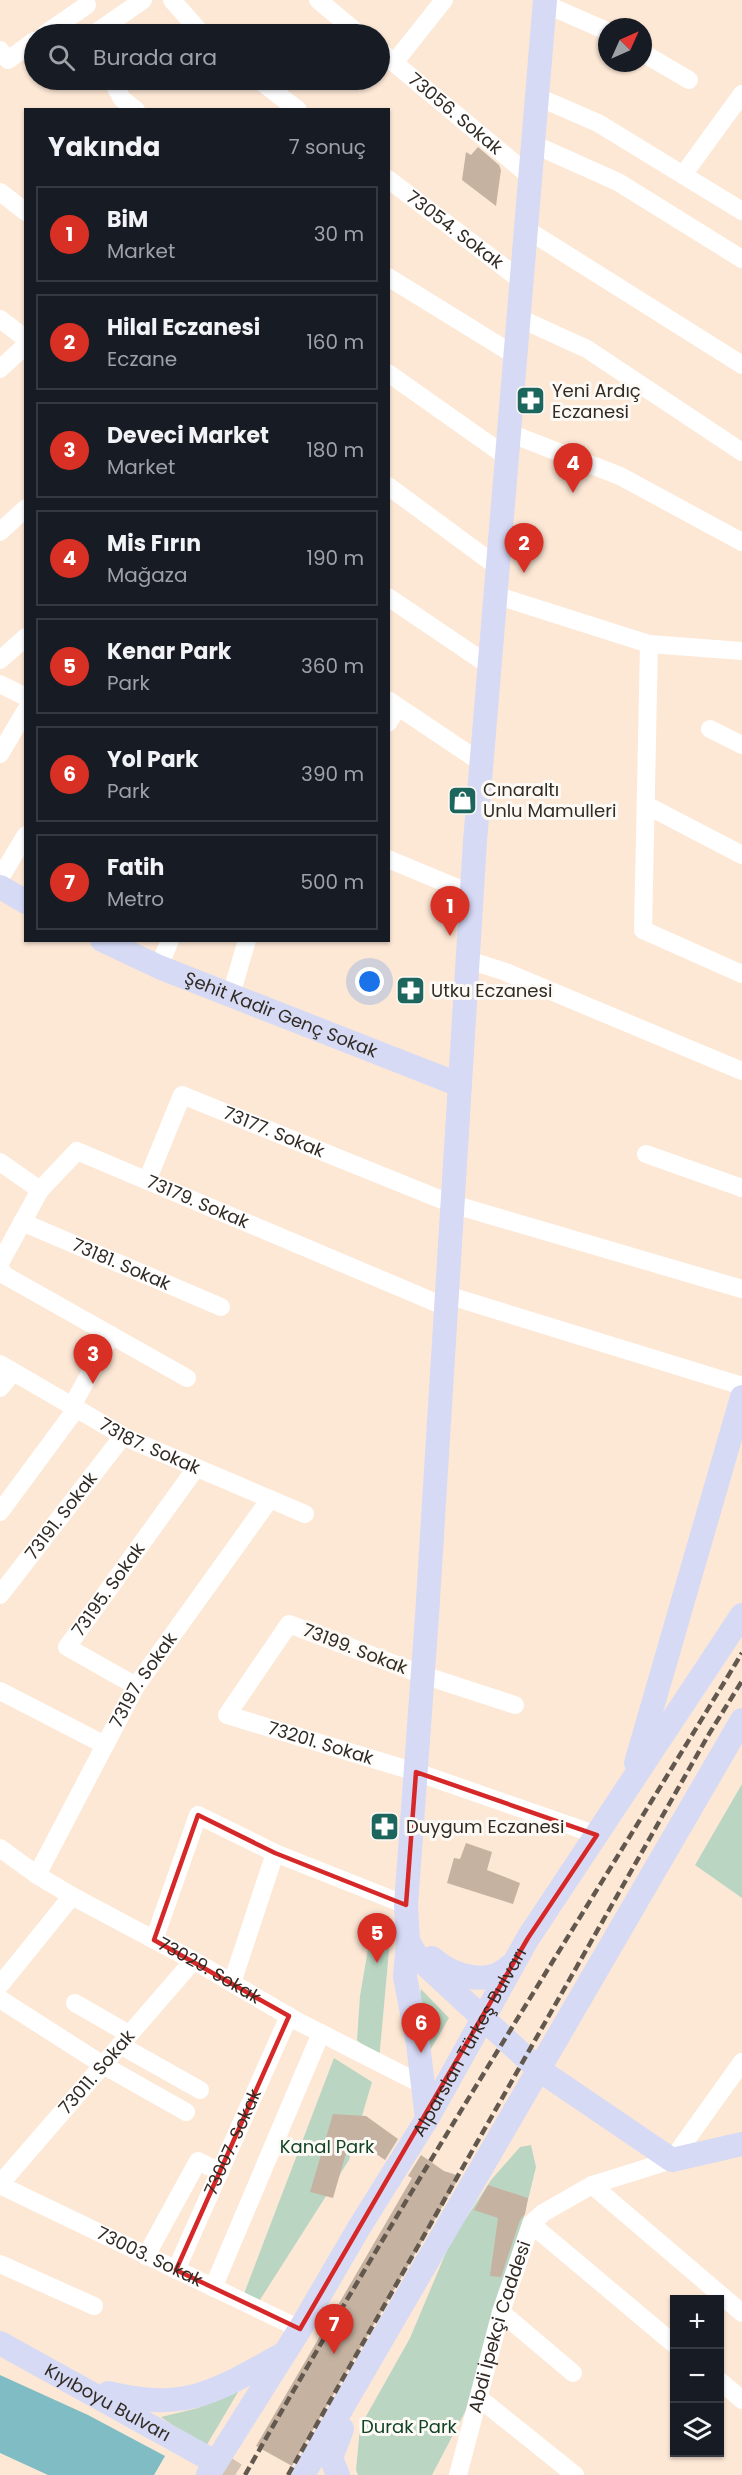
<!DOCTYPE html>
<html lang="tr">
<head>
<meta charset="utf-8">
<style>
  body { margin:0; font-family:Poppins,sans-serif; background:#20242c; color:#f1f3f6 }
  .controls { position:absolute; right:18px; bottom:18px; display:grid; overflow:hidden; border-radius:0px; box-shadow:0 2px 4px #0004 }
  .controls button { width:54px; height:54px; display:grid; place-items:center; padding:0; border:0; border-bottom:2px solid #363941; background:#171b24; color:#f1f3f6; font:30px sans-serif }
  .compass { position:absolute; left:598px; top:18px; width:54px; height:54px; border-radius:50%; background:#171b24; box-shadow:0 2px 4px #0004; rotate:45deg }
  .you { position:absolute; left:370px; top:982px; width:21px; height:21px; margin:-15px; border:4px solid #fff; border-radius:50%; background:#1a73e8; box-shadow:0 0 0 9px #1a73e833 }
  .badge { display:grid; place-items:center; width:39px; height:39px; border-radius:50%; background:#d93025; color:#fff; font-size:20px; font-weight:700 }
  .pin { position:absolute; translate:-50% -50px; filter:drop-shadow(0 2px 3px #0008) }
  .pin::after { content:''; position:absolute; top:32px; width:21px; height:18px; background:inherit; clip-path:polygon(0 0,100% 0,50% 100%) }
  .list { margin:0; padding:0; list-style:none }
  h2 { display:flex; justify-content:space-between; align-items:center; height:78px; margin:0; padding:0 24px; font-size:26px }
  h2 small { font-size:20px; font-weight:400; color:#9ea1a6 }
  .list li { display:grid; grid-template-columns:39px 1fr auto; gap:18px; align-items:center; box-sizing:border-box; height:96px; margin:0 12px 12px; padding:0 12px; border:2px solid #363941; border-radius:0px }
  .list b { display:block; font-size:22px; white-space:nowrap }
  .list p { margin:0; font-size:20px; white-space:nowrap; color:#9ea1a6 }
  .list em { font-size:20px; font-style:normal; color:#9ea1a6 }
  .icon { flex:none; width:33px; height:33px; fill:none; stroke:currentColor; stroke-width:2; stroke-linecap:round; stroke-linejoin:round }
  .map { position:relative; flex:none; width:742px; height:2475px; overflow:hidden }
  .search { position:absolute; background:#171b24; box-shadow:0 2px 4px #0004; left:24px; top:24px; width:366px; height:66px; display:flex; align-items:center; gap:15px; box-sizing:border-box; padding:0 21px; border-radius:33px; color:#9ea1a6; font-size:22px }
  .panel { position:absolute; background:#171b24; box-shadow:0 2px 4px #0004; left:24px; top:108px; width:366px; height:834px; border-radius:0px }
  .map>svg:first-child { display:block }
</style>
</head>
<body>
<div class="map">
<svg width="742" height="2475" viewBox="0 0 742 2475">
  <rect width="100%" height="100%" fill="#fde8d6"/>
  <path fill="#bad6c2" d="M742 1784V1898L695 1865Z
    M372 1926 391 1929 379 2060 357 2040 360 1996Z
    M421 1989 449 2018 408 2088Z
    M334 2058 372 2082 349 2160 258 2303 242 2299Z
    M531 2145 536 2167 486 2372 432 2475H358L356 2470 360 2427 410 2338 450 2243 491 2180 520 2147Z
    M241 2387 205 2448 161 2417 198 2408Z"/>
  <path fill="#7fbcc4" d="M0 2375 88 2415 165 2456 154 2475H48L0 2453Z"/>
  <path fill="#c6b2a1" d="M478 147 499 165 501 170 496 206 462 180 466 152 471 155Z
    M466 1843 492 1852 487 1870 520 1883 513 1904 447 1883 454 1858 460 1859Z
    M333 2114 366 2116 398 2139 385 2160 359 2142 357 2152 347 2150 333 2198 310 2192Z
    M421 2155 444 2171 460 2176 292 2466 256 2446 412 2178 408 2176Z
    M488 2185 528 2198 525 2214 520 2220 501 2277 490 2276 498 2218 474 2210Z"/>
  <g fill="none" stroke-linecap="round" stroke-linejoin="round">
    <path stroke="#d4c2b2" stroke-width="24" stroke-dasharray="24 12" stroke-linecap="butt" d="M215 2462 236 2475"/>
    <g stroke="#fff" stroke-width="18">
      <path d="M172 0 202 34"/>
      <path d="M318 0 359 34"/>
      <path d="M545 4 607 31"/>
      <path d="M45 34 87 5"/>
      <path d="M94 34 143 0"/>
      <path d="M0 50 8 60 34 41"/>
      <path id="s1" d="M380 51 531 177"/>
      <path d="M643 53 689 80"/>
      <path d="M394 63 444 0"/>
      <path d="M112 80 122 99 136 110"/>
      <path d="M259 80 298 110"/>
      <path d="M538 97 598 123 742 211"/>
      <path d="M533 144 618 182 742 259"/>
      <path d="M683 175 742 94"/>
      <path id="s2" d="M388 179 522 281"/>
      <path d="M0 192 26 212"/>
      <path d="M526 229 742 365"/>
      <path d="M388 277 516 356"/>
      <path d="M519 318 587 349 742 452"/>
      <path d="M0 319 26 339"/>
      <path d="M0 369 26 345"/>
      <path d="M388 373 507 457"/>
      <path d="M509 433 620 476 742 542"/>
      <path d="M388 486 498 567"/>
      <path d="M0 532 26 508"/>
      <path d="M495 595 649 644 643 930 742 974"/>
      <path d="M388 597 490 666"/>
      <path d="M649 644 742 651"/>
      <path d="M0 660 26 637"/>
      <path d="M0 684 26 697"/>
      <path d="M388 700 482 763"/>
      <path d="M388 723 398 707"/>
      <path d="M710 729 742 745"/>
      <path d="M0 754 26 710"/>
      <path d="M646 805 742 855"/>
      <path d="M388 859 472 894"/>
      <path d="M0 878 26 835"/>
      <path d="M468 960 503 971 742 1071"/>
      <path d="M159 967 170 940"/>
      <path d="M231 995 247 940"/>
      <path d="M646 1154 742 1188"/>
      <path d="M0 1162 40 1190"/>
      <path id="s3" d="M147 1181 182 1095 452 1204 742 1289"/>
      <path id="s4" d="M22 1222 221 1307"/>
      <path id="s5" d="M0 1263 40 1190 77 1151 446 1307"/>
      <path d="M0 1269 6 1276 187 1378"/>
      <path d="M447 1295 742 1386"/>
      <path id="s6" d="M0 1364 127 1438 305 1514"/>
      <path d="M0 1388 13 1372"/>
      <path d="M72 1406 111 1335"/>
      <path d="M0 1512 76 1409"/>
      <path id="s7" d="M0 1595 123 1436"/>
      <path id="s8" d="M136 1686 67 1647 196 1468"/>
      <path d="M0 1691 105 1745"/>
      <path id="s9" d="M515 1705 423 1675 289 1624 227 1715 416 1772 597 1835"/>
      <path id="s10" d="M0 1848 37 1875 72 1896 198 1963 297 2021 423 2085"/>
      <path id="s11" d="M37 1875 136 1686 270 1499"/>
      <path d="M154 1940 198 1815 275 1853 406 1905"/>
      <path d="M232 1983 275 1853"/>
      <path d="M0 1985 72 1896"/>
      <path d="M0 1999 103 2065 186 2112"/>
      <path d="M75 2003 129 2034"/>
      <path d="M120 2045 200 2090"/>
      <path id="s12" d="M0 2184 193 1961"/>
      <path id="s13" d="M0 2185 300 2329"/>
      <path d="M592 2185 742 2313"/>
      <path d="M531 2224 674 2344"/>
      <path d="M146 2256 198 2161 220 2172"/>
      <path d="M0 2264 94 2306"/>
      <path id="s14" d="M176 2270 289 2016"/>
      <path d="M213 2288 321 2033"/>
      <path d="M501 2312 573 2373"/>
      <path d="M720 2381 742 2400"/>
      <path d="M479 2398 575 2475"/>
      <path id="s15" d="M458 2475 501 2312 531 2224 543 2213 592 2185 672 2160 742 2062"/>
    </g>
    <g stroke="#d6daf5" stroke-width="24">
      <path d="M0 887 26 902"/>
      <path id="s16" d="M102 940 159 967 460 1085"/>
      <path d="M636 1763 742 1397"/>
      <path d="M408 1941 418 1958 538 2069 672 2160 742 2144"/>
      <path d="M432 1958C448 1972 474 1983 496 1975 502 1973 507 1968 513 1964"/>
      <path d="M427 2119 418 2044 405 1977 408 1941 406 1905 427 1616 475 841 545 0"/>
      <path id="s17" d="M0 2343 215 2462"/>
      <path d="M108 2393C187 2413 217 2390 283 2354"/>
      <path id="s18" d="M208 2475 300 2329 360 2226 427 2119 528 1938 742 1615"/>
      <path d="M303 2475 742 1720"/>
      <path d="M338 2475 331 2458 342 2429"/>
    </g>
    <path stroke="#62584e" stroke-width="4.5" stroke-dasharray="9 4.5" stroke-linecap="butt" d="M245 2475C403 2197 576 1927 742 1653
      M288 2475 709 1734 742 1681"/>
  </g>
  <path fill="none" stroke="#d62828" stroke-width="4.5" stroke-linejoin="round" d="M416 1772 597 1835 528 1938 300 2329 176 2270 289 2016 154 1940 198 1815 275 1853 406 1905Z"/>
  <defs>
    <symbol id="pharmacy-square" viewBox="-11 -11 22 22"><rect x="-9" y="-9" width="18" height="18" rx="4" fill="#1c665e" stroke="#fdf9f5"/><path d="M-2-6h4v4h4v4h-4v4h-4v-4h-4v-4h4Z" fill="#fff"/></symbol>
    <symbol id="shop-square" viewBox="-11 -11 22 22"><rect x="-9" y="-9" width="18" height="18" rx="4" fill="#1c665e" stroke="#fdf9f5"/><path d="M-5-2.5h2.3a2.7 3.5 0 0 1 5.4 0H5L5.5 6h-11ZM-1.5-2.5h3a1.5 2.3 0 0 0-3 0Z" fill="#fff"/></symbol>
  </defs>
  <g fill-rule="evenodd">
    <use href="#pharmacy-square" x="514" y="384" width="33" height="33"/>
    <use href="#shop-square" x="446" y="784" width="33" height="33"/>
    <use href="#pharmacy-square" x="394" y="974" width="33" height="33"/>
    <use href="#pharmacy-square" x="368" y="1810" width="33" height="33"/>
  </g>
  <g text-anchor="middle" stroke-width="6" stroke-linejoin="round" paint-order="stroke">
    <g font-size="18" fill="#322b24" stroke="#fdf9f5">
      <text dy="6" stroke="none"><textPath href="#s1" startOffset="98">73056. Sokak</textPath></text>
      <text dy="6" stroke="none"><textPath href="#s2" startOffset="84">73054. Sokak</textPath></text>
      <text dy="6" stroke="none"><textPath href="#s16" startOffset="194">Şehit Kadir Genç Sokak</textPath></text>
      <text dy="6" stroke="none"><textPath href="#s3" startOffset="192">73177. Sokak</textPath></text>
      <text dy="6" stroke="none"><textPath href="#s5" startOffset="268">73179. Sokak</textPath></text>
      <text dy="6" stroke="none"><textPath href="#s4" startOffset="108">73181. Sokak</textPath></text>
      <text dy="6" stroke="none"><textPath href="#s6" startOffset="171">73187. Sokak</textPath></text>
      <text dy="6" stroke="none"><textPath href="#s7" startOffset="100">73191. Sokak</textPath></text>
      <text dy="6" stroke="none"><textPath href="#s8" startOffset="150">73195. Sokak</textPath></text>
      <text transform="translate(355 1649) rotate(21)" y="6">73199. Sokak</text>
      <text dy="6" stroke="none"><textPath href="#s11" startOffset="222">73197. Sokak</textPath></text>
      <text dy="6" stroke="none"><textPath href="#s9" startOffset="448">73201. Sokak</textPath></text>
      <text dy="6" stroke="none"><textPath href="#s10" startOffset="243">73029. Sokak</textPath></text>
      <text dy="6" stroke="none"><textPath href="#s18" startOffset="506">Alparslan Türkeş Bulvarı</textPath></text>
      <text dy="6" stroke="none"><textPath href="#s12" startOffset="148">73011. Sokak</textPath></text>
      <text dy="6" stroke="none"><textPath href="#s14" startOffset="140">73007. Sokak</textPath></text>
      <text dy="6" stroke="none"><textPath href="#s13" startOffset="166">73003. Sokak</textPath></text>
      <text dy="6" stroke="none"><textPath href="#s15" startOffset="154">Abdi İpekçi Caddesi</textPath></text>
      <text dy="6" stroke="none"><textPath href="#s17" startOffset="123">Kıyıboyu Bulvarı</textPath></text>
    </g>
    <g font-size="18" fill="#322b24" stroke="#fdf9f5" text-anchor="start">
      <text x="552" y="397">Yeni Ardıç<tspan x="552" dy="21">Eczanesi</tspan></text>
      <text x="483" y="796">Cınaraltı<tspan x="483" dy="21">Unlu Mamulleri</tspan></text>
      <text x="431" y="997">Utku Eczanesi</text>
      <text x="406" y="1833">Duygum Eczanesi</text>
    </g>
    <g font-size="18" fill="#114325" stroke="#fdf9f5">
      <text x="327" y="2153">Kanal Park</text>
      <text x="409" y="2433">Durak Park</text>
    </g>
  </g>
</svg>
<div class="controls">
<button>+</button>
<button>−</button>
<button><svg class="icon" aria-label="layers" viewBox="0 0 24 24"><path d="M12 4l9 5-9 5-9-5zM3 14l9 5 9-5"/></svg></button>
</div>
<svg class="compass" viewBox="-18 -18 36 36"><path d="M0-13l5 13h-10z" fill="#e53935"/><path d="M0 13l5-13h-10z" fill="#9ea1a6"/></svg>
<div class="you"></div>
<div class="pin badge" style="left:450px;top:936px">1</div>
<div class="pin badge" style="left:524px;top:573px">2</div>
<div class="pin badge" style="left:93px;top:1384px">3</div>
<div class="pin badge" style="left:573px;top:493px">4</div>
<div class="pin badge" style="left:377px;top:1963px">5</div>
<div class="pin badge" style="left:421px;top:2053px">6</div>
<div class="pin badge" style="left:334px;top:2354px">7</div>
<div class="search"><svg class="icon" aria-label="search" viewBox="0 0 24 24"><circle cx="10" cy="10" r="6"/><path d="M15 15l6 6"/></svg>Burada ara</div>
<section class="panel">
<h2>Yakında<small>7 sonuç</small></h2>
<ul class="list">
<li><span class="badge">1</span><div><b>BiM</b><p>Market</p></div><em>30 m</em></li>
<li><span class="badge">2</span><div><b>Hilal Eczanesi</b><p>Eczane</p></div><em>160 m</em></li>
<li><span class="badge">3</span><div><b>Deveci Market</b><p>Market</p></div><em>180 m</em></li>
<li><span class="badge">4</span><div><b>Mis Fırın</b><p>Mağaza</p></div><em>190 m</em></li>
<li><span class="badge">5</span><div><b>Kenar Park</b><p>Park</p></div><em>360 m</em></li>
<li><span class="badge">6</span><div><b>Yol Park</b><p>Park</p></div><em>390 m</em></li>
<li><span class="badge">7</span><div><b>Fatih</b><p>Metro</p></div><em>500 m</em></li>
</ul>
</section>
</div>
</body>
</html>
